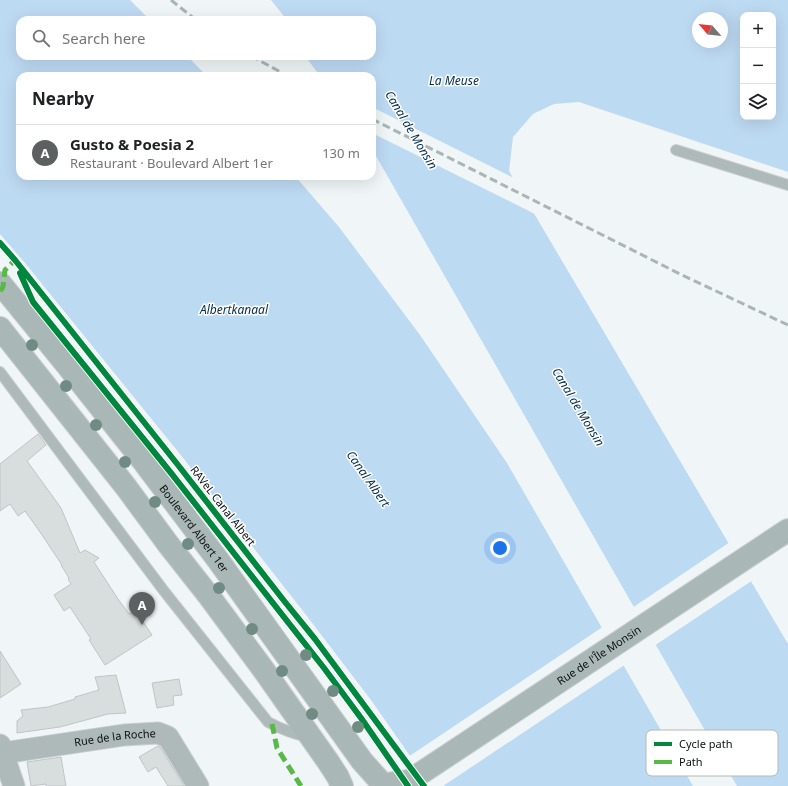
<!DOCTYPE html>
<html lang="en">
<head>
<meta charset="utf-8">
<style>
  body { margin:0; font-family:"Noto Sans",sans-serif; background:#f2f2f2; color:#202124 }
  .controls { position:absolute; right:12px; top:12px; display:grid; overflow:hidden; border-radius:8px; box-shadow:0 4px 16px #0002 }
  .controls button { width:36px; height:36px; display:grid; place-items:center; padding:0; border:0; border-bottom:1px solid #e0e0e0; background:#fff; color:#202124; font:20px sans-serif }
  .compass { position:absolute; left:692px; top:12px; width:36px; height:36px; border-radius:50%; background:#fff; box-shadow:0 4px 16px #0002; rotate:298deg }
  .you { position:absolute; left:500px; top:548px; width:14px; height:14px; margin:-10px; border:3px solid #fff; border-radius:50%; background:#1a73e8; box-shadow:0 0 0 6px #1a73e833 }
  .badge { display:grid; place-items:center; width:26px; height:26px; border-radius:50%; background:#5c6061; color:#fff; font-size:13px; font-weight:700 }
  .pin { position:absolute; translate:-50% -33px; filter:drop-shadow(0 1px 2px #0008) }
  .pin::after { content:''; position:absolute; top:21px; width:14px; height:12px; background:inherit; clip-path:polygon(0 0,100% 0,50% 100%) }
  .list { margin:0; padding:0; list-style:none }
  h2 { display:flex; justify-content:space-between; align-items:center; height:52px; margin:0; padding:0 16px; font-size:17px }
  h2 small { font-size:13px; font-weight:400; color:#757577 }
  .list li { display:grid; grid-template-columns:26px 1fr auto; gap:12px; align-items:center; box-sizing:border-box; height:56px; padding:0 16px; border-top:1px solid #e0e0e0 }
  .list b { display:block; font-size:15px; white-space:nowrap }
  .list p { margin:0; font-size:13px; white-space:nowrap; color:#757577 }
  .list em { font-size:13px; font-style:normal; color:#757577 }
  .icon { flex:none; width:22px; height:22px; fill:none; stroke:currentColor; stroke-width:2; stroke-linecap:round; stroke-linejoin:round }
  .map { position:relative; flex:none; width:788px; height:786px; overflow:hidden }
  .search { position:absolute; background:#fff; box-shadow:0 4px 16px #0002; left:16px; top:16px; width:360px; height:44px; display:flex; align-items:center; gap:10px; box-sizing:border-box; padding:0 14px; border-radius:12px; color:#757577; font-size:15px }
  .panel { position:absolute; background:#fff; box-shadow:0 4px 16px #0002; left:16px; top:72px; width:360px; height:108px; border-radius:12px }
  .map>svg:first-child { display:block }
</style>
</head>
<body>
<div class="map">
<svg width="788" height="786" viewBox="0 0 788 786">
  <rect width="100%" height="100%" fill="#f0f6f7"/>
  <path fill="#bddaf3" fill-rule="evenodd" d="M0 0H130L150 20H20V56H187L207 76H20V176H295L339 227 420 335 507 463 693 786H431L371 700 303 611 184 459 25 263 0 234Z
    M271 0H788V172L579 102 554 104 533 114 513 137 509 171 788 644V786H737L623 588 372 149V76H320L305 56H372V20H287ZM743 15H773V117H743ZM698 18H722V42H698Z"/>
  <path fill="#f0f6f7" d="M372 107 516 179 537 215 372 133Z
    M730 542 753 580 654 646 632 608Z
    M604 626 626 664 443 786H429L408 757Z"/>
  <path fill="#d8dddd" stroke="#c0c4c5" d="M38 434 46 445 27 461 61 508 80 553 85 550 99 558 94 562 118 599 129 614 135 610 152 635 105 665 89 640 91 639 70 607 64 611 54 595 71 584 68 579 69 578 61 565H62L40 532 25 511 18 516 10 504 0 511V464Z
    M0 651 21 684 0 698Z
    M116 675 126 713 108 714 60 727 17 733V721L23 716 21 710 48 707 75 699V697L99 690 95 677Z
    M179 679 182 695 173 696 174 705 157 708 152 683Z
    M158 746 160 747 184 786H168L156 767 148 772 139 757Z
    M61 757 66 786H46V784L31 786 27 762Z"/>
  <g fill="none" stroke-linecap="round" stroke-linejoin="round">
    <defs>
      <path id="lane" d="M676 150 788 185
        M0 372 164 591 268 722C281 729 294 734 308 737"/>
      <g id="street">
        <path d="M0 745 14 786"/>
        <path id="s1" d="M3 753 124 735 158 733 168 737 198 786"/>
      </g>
      <g id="secondary">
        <path id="s2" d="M0 283 66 364 143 461 218 560 362 761 379 780"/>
        <path d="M0 328 126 487 168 544 209 596 263 669 329 763 338 777 342 786"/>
        <path id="s3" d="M388 784 409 781 788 530"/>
      </g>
    </defs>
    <use href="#lane" stroke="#ccd0d1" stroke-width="12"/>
    <use href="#street" stroke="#ccd0d1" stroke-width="23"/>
    <use href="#secondary" stroke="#ccd0d1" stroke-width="24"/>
    <use href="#lane" stroke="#adbab9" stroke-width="10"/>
    <use href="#street" stroke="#adbab9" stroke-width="21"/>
    <use href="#secondary" stroke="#a9b8b6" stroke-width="22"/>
    <path stroke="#aab5b4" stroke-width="3" stroke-dasharray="8 4" stroke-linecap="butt" d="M171 0 196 20
      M251 56 288 76
      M372 119 682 275 788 325"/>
    <path stroke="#58b947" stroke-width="5" stroke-dasharray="10 5" stroke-linecap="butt" d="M0 291 3 287 5 270 15 260
      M272 724 277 748 301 786"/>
    <defs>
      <path id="cycleway" d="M0 243 15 260 178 465 285 602 315 639 424 786
        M20 273 33 302 171 473 324 668 361 718 408 786"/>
    </defs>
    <use href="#cycleway" stroke="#fff" stroke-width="8"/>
    <use href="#cycleway" stroke="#00873e" stroke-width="6"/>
  </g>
  <g fill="#708b82">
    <circle cx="32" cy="345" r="6"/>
    <circle cx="66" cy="386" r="6"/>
    <circle cx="96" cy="425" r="6"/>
    <circle cx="125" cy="462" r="6"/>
    <circle cx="155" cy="502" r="6"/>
    <circle cx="188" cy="544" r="6"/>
    <circle cx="219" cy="588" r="6"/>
    <circle cx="252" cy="629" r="6"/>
    <circle cx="306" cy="655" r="6"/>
    <circle cx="282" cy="671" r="6"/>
    <circle cx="333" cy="691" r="6"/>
    <circle cx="312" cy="714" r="6"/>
    <circle cx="358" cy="727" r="6"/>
  </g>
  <g text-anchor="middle" stroke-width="3" stroke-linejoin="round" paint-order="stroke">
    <g font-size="11" fill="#0c1010" stroke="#fff">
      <text transform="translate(223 506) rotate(52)" y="4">RAVeL Canal Albert</text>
      <text dy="4" stroke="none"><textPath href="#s2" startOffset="313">Boulevard Albert 1er</textPath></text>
      <text dy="4" stroke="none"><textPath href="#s3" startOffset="249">Rue de l'Île Monsin</textPath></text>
      <text dy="4" stroke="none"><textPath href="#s1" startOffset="113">Rue de la Roche</textPath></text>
    </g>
    <g font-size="12" font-style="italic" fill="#002d4d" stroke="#fff">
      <text x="454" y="85">La Meuse</text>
      <text transform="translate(411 130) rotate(59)" y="4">Canal de Monsin</text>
      <text x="234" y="314">Albertkanaal</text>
      <text transform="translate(578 407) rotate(59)" y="4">Canal de Monsin</text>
      <text transform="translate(368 479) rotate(55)" y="4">Canal Albert</text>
    </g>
  </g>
  <rect x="646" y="730" width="132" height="46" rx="6" fill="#fff" stroke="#b6b7b7" stroke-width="1"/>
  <rect x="654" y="742" width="18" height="4" fill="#00873e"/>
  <rect x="654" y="760" width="18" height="4" fill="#58b947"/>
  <g font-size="11" fill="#0c1010">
    <text x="679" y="748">Cycle path</text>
    <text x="679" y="766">Path</text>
  </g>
</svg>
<div class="controls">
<button>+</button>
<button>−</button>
<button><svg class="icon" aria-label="layers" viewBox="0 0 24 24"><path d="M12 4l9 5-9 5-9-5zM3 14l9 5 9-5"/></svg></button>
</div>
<svg class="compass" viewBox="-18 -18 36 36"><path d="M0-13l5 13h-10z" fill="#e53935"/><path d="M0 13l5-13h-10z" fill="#757577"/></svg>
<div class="you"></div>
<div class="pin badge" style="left:142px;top:625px">A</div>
<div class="search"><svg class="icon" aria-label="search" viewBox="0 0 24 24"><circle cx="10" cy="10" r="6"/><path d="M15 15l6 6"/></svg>Search here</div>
<section class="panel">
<h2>Nearby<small></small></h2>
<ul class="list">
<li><span class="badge">A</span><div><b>Gusto &amp; Poesia 2</b><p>Restaurant · Boulevard Albert 1er</p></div><em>130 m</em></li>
</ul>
</section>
</div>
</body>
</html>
